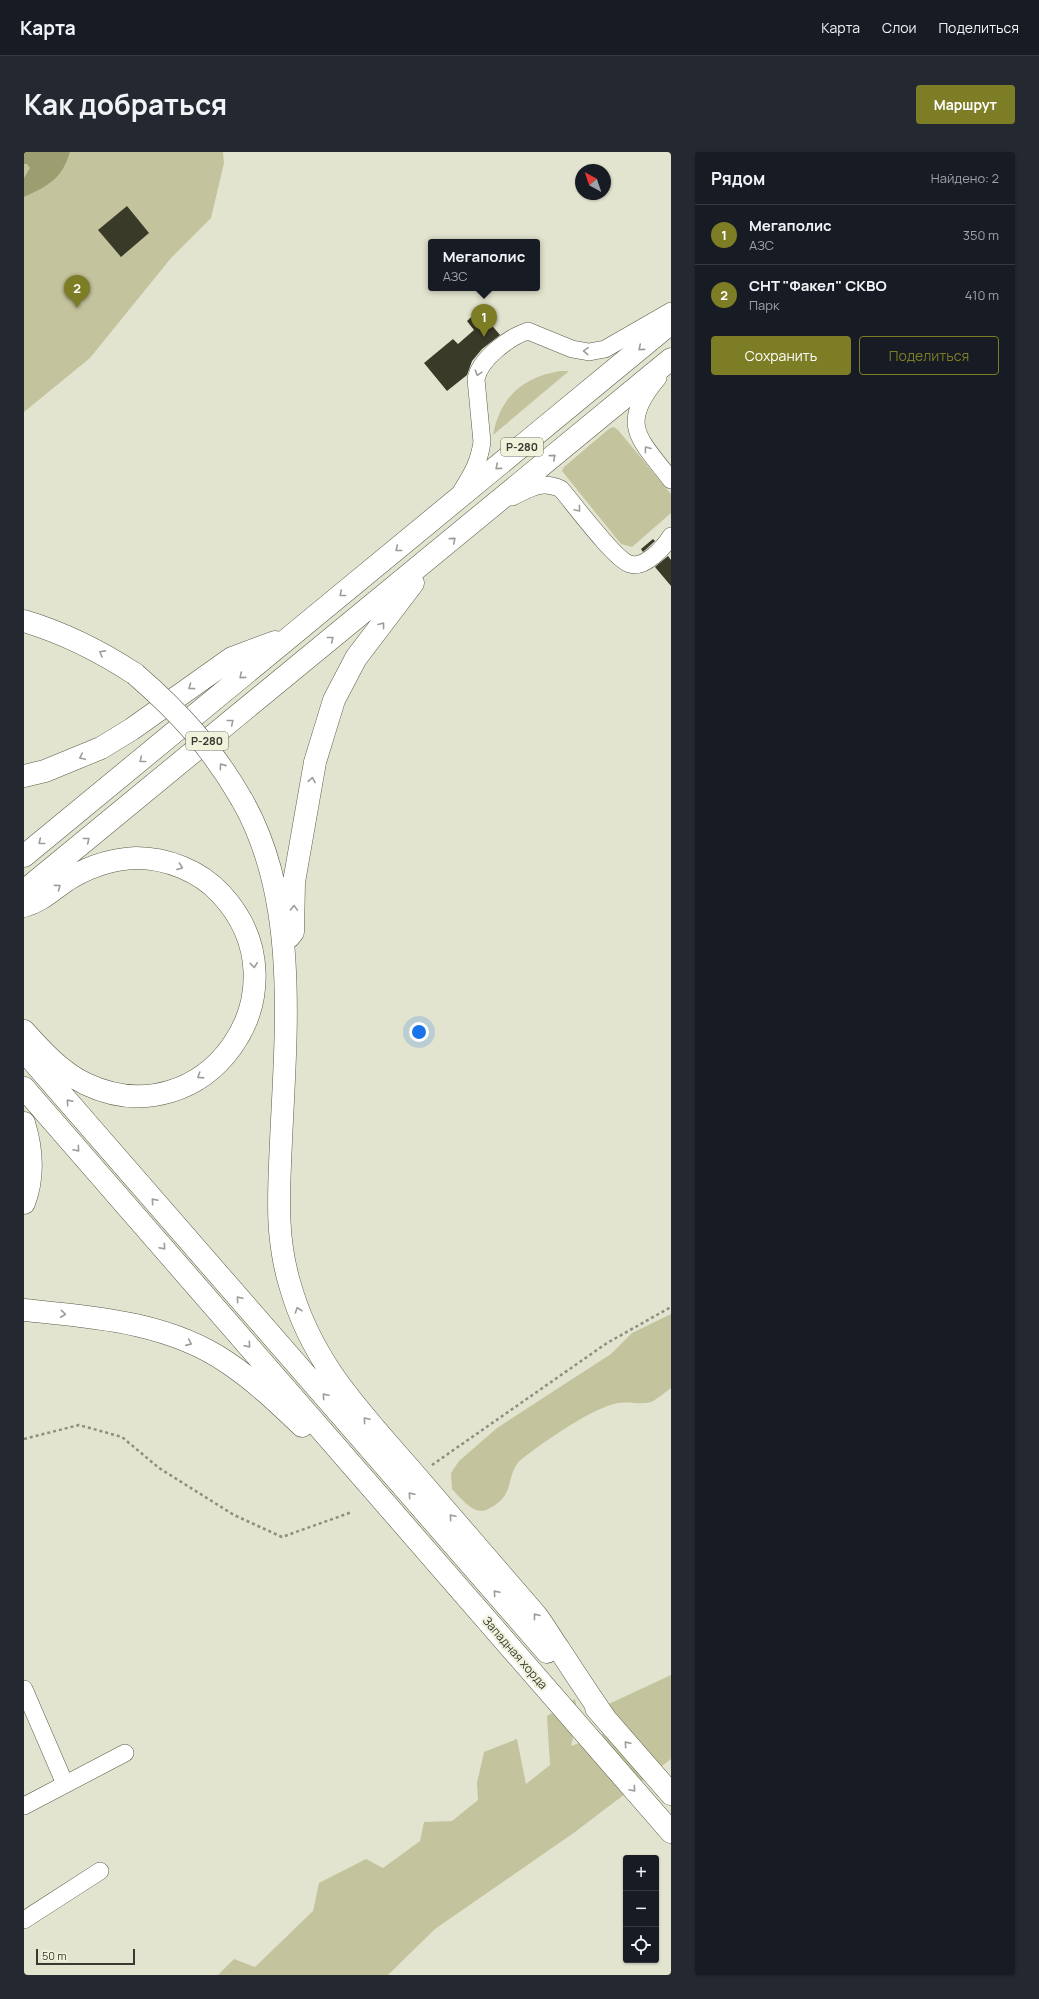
<!DOCTYPE html>
<html lang="ru">
<head>
<meta charset="utf-8">
<style>
  body { margin:0; font-family:Manrope,sans-serif; background:#242831; color:#f1f3f6 }
  .controls { position:absolute; right:12px; bottom:12px; display:grid; overflow:hidden; border-radius:4px; box-shadow:0 1px 3px #0004 }
  .controls button { width:36px; height:36px; display:grid; place-items:center; padding:0; border:0; border-bottom:1px solid #363941; background:#171b24; color:#f1f3f6; font:20px sans-serif }
  .compass { position:absolute; left:551px; top:12px; width:36px; height:36px; border-radius:50%; background:#171b24; box-shadow:0 1px 3px #0004; rotate:320deg }
  .scale { position:absolute; left:12px; bottom:10px; width:99px; box-sizing:border-box; padding-left:4px; border:2px solid #383930; border-top:0; font-size:11px; line-height:14px; white-space:nowrap; color:#383930; -webkit-text-stroke:3px #f1f2dc; paint-order:stroke }
  .you { position:absolute; left:395px; top:880px; width:14px; height:14px; margin:-10px; border:3px solid #fff; border-radius:50%; background:#1a73e8; box-shadow:0 0 0 6px #1a73e833 }
  .badge { display:grid; place-items:center; width:26px; height:26px; border-radius:50%; background:#7d7d25; color:#fff; font-size:13px; font-weight:700 }
  .pin { position:absolute; translate:-50% -33px; filter:drop-shadow(0 1px 2px #0008) }
  .pin::after { content:''; position:absolute; top:21px; width:14px; height:12px; background:inherit; clip-path:polygon(0 0,100% 0,50% 100%) }
  .popup { position:absolute; left:404px; top:87px; width:112px; height:52px; box-sizing:border-box; display:grid; place-content:center; border-radius:4px; background:#171b24; filter:drop-shadow(0 1px 3px #0005); font-size:13px; white-space:nowrap; color:#9ea1a6 }
  .popup b { font-size:15px; color:#f1f3f6 }
  .popup::after { content:''; position:absolute; left:50%; top:100%; margin-left:-8px; border:8px solid transparent; border-top-color:#171b24 }
  .list { margin:0; padding:0; list-style:none }
  h2 { display:flex; justify-content:space-between; align-items:center; height:52px; margin:0; padding:0 16px; font-size:17px }
  h2 small { font-size:13px; font-weight:400; color:#9ea1a6 }
  .list li { display:grid; grid-template-columns:26px 1fr auto; gap:12px; align-items:center; box-sizing:border-box; height:60px; padding:0 16px; border-top:1px solid #363941 }
  .list b { display:block; font-size:15px; white-space:nowrap }
  .list p { margin:0; font-size:13px; white-space:nowrap; color:#9ea1a6 }
  .list em { font-size:13px; font-style:normal; color:#9ea1a6 }
  .actions { display:flex; gap:8px; padding:12px 16px }
  .actions a { flex:1; padding:9px 0; border:1px solid #7d7d25; border-radius:4px; text-align:center; font-size:14px; color:#7d7d25 }
  .actions .main { background:#7d7d25; color:#fff }
  .icon { flex:none; width:22px; height:22px; fill:none; stroke:currentColor; stroke-width:2; stroke-linecap:round; stroke-linejoin:round }
  .map { position:relative; flex:none; width:647px; height:1823px; overflow:hidden; border-radius:4px }
  header { display:flex; align-items:center; gap:24px; box-sizing:border-box; height:56px; padding:0 20px; background:#171b24; border-bottom:1px solid #363941 }
  header strong { font-size:19px }
  nav { display:flex; gap:22px; margin-inline-start:auto; font-size:14px }
  .intro { display:flex; align-items:center; justify-content:space-between; box-sizing:border-box; height:96px; padding:0 24px }
  h1 { margin:0; font-size:28px }
  .button { padding:10px 18px; border-radius:4px; background:#7d7d25; color:#fff; font-size:14px; font-weight:700 }
  main { display:flex; gap:24px; padding:0 24px }
  aside { flex:1; background:#171b24; border-radius:4px; box-shadow:0 1px 3px #0004 }
  .map>svg:first-child { display:block }
</style>
</head>
<body>
<header>
<strong>Карта</strong>
<nav><a>Карта</a><a>Слои</a><a>Поделиться</a></nav>
</header>
<div class="intro"><h1>Как добраться</h1><a class="button">Маршрут</a></div>
<main>
<div class="map">
<svg width="647" height="1823" viewBox="0 0 647 1823">
  <rect width="100%" height="100%" fill="#e3e4cf"/>
  <path fill="#c3c49d" d="M0 0H199L200 11 187 66 147 106 66 206 0 260Z
    M536 219H545L469 283C476 245 499 225 536 219Z
    M590 275 594 278 647 342V361L608 395 597 392 538 319 540 315 586 276Z
    M647 1162V1236C641 1240 634 1247 627 1250 618 1253 604 1249 594 1251 568 1256 521 1289 499 1306 479 1321 495 1344 462 1358 449 1363 436 1345 428 1337L427 1321 435 1309 473 1276 587 1202 608 1181Z
    M647 1523V1607L551 1680 411 1777 364 1823H194L210 1807 231 1815 289 1759 295 1731 342 1707 359 1716 396 1689 400 1670 428 1669 454 1648 453 1631 460 1600 493 1587 502 1632 526 1613 523 1564 551 1547 554 1564 547 1594 582 1581 574 1557Z"/>
  <path fill="#9d9e70" d="M0 0H46C38 27 24 34 0 45V26L6 16 3 12H0Z"/>
  <path fill="#3a3a29" d="M103 54 125 81 97 105 74 78Z
    M455 158 476 183 458 197 448 209 443 223 423 239 400 211 429 187 434 192 450 178 443 169Z
    M629 387 631 389 619 400 617 397Z
    M644 404 647 408V434L631 415Z"/>
  <g fill="none" stroke-linecap="round" stroke-linejoin="round">
    <defs>
      <path id="minor" d="M634 226C594 273 615 286 647 328
        M437 340C448 322 455 311 458 290L452 227C456 207 485 185 504 179L548 197 565 200 581 197 647 159
        M488 345C507 336 516 328 537 337 549 351 592 409 606 412 621 417 640 395 647 384
        M0 1537 41 1632
        M0 1654 101 1601
        M0 1768 76 1719"/>
      <path id="highway" d="M0 469C40 481 76 499 111 522
        M0 624 21 619 77 596 108 577 208 506 251 490
        M218 648C275 747 262 878 257 989 255 1039 251 1083 266 1133 288 1211 335 1258 386 1317 428 1366 470 1414 512 1463 520 1473 527 1486 535 1497 550 1520 565 1543 581 1566
        M0 704 647 171
        M0 739 647 207
        M0 754C19 749 31 735 48 725 67 714 90 707 112 706 143 706 176 719 197 742 287 839 181 988 62 932 37 920 18 899 0 879
        M265 785 269 780 270 730 291 610 310 548 332 506 389 431
        M0 899 523 1500
        M0 936 647 1680
        M0 971C8 997 10 1025 0 1051
        M0 1158C69 1165 145 1170 204 1211 231 1229 255 1252 278 1274
        M572 1556 647 1642"/>
    </defs>
    <use href="#minor" stroke="#5a5b48" stroke-width="18"/>
    <use href="#highway" stroke="#5a5b48" stroke-width="23"/>
    <path stroke="#8d8e7f" stroke-width="2.5" stroke-dasharray="3 3" stroke-linecap="butt" d="M0 1287 55 1273 98 1285 135 1316 210 1363 258 1385 328 1360
      M408 1313 583 1191 647 1155"/>
    <use href="#minor" stroke="#fff" stroke-width="17"/>
    <use href="#highway" stroke="#fff" stroke-width="22"/>
    <defs>
      <path id="highway-bridge" d="M111 522C155 560 189 597 218 648"/>
    </defs>
    <use href="#highway-bridge" stroke="#5a5b48" stroke-width="23" stroke-linecap="butt"/>
    <use href="#highway-bridge" stroke="#fff" stroke-width="22"/>
  </g>
  <defs><path id="oneway-chevron" d="M-2-3.5L2.5 0L-2 3.5" fill="none" stroke-width="1.6" stroke-linecap="round" stroke-linejoin="round"/></defs>
  <g stroke="#9c9c98">
    <use href="#oneway-chevron" transform="translate(617 196) rotate(140)"/>
    <use href="#oneway-chevron" transform="translate(562 199) rotate(-176)"/>
    <use href="#oneway-chevron" transform="translate(454 221) rotate(108)"/>
    <use href="#oneway-chevron" transform="translate(623 297) rotate(-127)"/>
    <use href="#oneway-chevron" transform="translate(529 305) rotate(-40)"/>
    <use href="#oneway-chevron" transform="translate(474 315) rotate(140)"/>
    <use href="#oneway-chevron" transform="translate(554 357) rotate(50)"/>
    <use href="#oneway-chevron" transform="translate(429 388) rotate(-40)"/>
    <use href="#oneway-chevron" transform="translate(374 397) rotate(141)"/>
    <use href="#oneway-chevron" transform="translate(318 442) rotate(141)"/>
    <use href="#oneway-chevron" transform="translate(358 473) rotate(-53)"/>
    <use href="#oneway-chevron" transform="translate(307 487) rotate(-39)"/>
    <use href="#oneway-chevron" transform="translate(78 501) rotate(-151)"/>
    <use href="#oneway-chevron" transform="translate(218 524) rotate(140)"/>
    <use href="#oneway-chevron" transform="translate(167 535) rotate(144)"/>
    <use href="#oneway-chevron" transform="translate(207 570) rotate(-39)"/>
    <use href="#oneway-chevron" transform="translate(58 605) rotate(155)"/>
    <use href="#oneway-chevron" transform="translate(118 608) rotate(141)"/>
    <use href="#oneway-chevron" transform="translate(198 614) rotate(-125)"/>
    <use href="#oneway-chevron" transform="translate(288 628) rotate(-80)"/>
    <use href="#oneway-chevron" transform="translate(63 688) rotate(-39)"/>
    <use href="#oneway-chevron" transform="translate(17 690) rotate(141)"/>
    <use href="#oneway-chevron" transform="translate(156 715) rotate(21)"/>
    <use href="#oneway-chevron" transform="translate(34 735) rotate(-36)"/>
    <use href="#oneway-chevron" transform="translate(270 756) rotate(-88)"/>
    <use href="#oneway-chevron" transform="translate(230 813) rotate(84)"/>
    <use href="#oneway-chevron" transform="translate(176 924) rotate(147)"/>
    <use href="#oneway-chevron" transform="translate(45 950) rotate(-131)"/>
    <use href="#oneway-chevron" transform="translate(53 997) rotate(49)"/>
    <use href="#oneway-chevron" transform="translate(130 1049) rotate(-131)"/>
    <use href="#oneway-chevron" transform="translate(139 1095) rotate(49)"/>
    <use href="#oneway-chevron" transform="translate(215 1147) rotate(-131)"/>
    <use href="#oneway-chevron" transform="translate(274 1158) rotate(-109)"/>
    <use href="#oneway-chevron" transform="translate(39 1162) rotate(6)"/>
    <use href="#oneway-chevron" transform="translate(165 1191) rotate(24)"/>
    <use href="#oneway-chevron" transform="translate(224 1193) rotate(49)"/>
    <use href="#oneway-chevron" transform="translate(301 1244) rotate(-131)"/>
    <use href="#oneway-chevron" transform="translate(342 1268) rotate(-130)"/>
    <use href="#oneway-chevron" transform="translate(387 1343) rotate(-131)"/>
    <use href="#oneway-chevron" transform="translate(428 1365) rotate(-131)"/>
    <use href="#oneway-chevron" transform="translate(472 1441) rotate(-131)"/>
    <use href="#oneway-chevron" transform="translate(512 1464) rotate(-128)"/>
    <use href="#oneway-chevron" transform="translate(603 1592) rotate(-131)"/>
    <use href="#oneway-chevron" transform="translate(609 1637) rotate(49)"/>
  </g>
  <g text-anchor="middle" stroke-width="4" stroke-linejoin="round" paint-order="stroke">
    <g fill="#f1f2dc" stroke="#707064" stroke-width="1">
      <rect x="477" y="286" width="42" height="18" rx="3"/>
      <rect x="162" y="580" width="42" height="18" rx="3"/>
    </g>
    <g font-size="11" font-weight="bold" fill="#383930">
      <text x="498" y="299">Р-280</text>
      <text x="183" y="593">Р-280</text>
    </g>
    <g font-size="12" fill="#383930" stroke="#f1f2dc">
      <text transform="translate(491 1501) rotate(49)" y="4">Западная хорда</text>
    </g>
  </g>
</svg>
<div class="controls">
<button>+</button>
<button>−</button>
<button><svg class="icon" aria-label="locate" viewBox="0 0 24 24"><circle cx="12" cy="12" r="6"/><path d="M12 2v4M12 18v4M2 12h4M18 12h4"/></svg></button>
</div>
<svg class="compass" viewBox="-18 -18 36 36"><path d="M0-13l5 13h-10z" fill="#e53935"/><path d="M0 13l5-13h-10z" fill="#9ea1a6"/></svg>
<div class="scale">50 m</div>
<div class="you"></div>
<div class="pin badge" style="left:460px;top:185px">1</div>
<div class="popup"><b>Мегаполис</b>АЗС</div>
<div class="pin badge" style="left:53px;top:156px">2</div>
</div>
<aside>
<h2>Рядом<small>Найдено: 2</small></h2>
<ul class="list">
<li><span class="badge">1</span><div><b>Мегаполис</b><p>АЗС</p></div><em>350 m</em></li>
<li><span class="badge">2</span><div><b>СНТ &quot;Факел&quot; СКВО</b><p>Парк</p></div><em>410 m</em></li>
</ul>
<div class="actions"><a class="main">Сохранить</a><a>Поделиться</a></div>
</aside>
</main>
</body>
</html>
